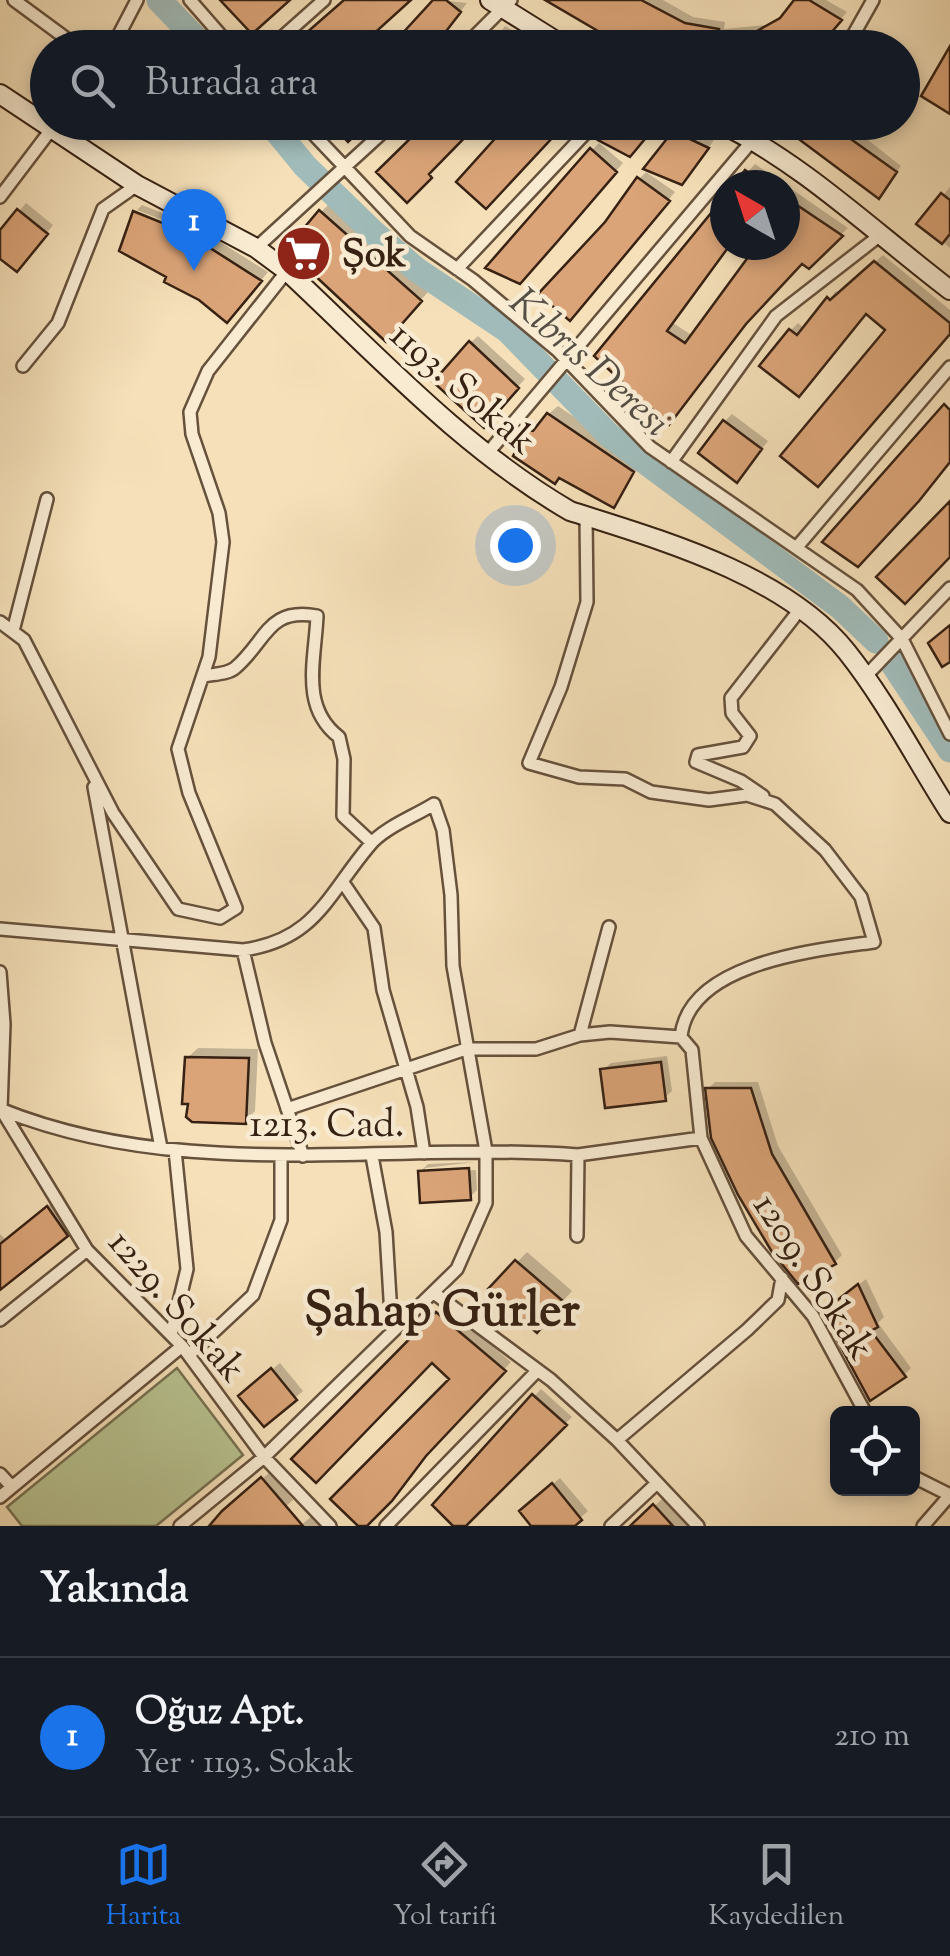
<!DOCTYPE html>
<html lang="tr">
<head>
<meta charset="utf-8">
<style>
  body { margin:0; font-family:"Sorts Mill Goudy",serif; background:#242831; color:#f1f3f6 }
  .controls { position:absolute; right:30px; bottom:30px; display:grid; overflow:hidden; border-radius:15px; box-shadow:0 5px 15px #0003 }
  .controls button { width:90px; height:90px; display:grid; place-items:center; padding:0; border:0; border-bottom:2px solid #363941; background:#171b24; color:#f1f3f6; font:50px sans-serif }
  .compass { position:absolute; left:710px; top:170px; width:90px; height:90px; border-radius:50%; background:#171b24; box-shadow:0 5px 15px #0003; rotate:321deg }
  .you { position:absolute; left:515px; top:545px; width:35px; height:35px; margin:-25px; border:8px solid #fff; border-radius:50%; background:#1a73e8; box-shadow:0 0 0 15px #1a73e833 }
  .badge { display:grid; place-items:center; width:65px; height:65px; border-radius:50%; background:#1a73e8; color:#fff; font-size:32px; font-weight:700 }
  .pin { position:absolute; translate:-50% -82px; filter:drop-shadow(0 2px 5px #0008) }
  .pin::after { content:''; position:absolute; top:52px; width:35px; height:30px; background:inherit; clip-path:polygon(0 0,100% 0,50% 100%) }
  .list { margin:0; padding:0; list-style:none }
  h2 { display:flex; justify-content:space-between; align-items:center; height:130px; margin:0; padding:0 40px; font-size:42px }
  h2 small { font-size:32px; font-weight:400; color:#9ea1a6 }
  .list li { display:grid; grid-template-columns:65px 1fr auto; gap:30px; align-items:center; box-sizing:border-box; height:160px; padding:0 40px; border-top:2px solid #363941 }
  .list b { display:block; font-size:38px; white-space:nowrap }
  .list p { margin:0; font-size:32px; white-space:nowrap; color:#9ea1a6 }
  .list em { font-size:32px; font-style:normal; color:#9ea1a6 }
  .icon { flex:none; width:55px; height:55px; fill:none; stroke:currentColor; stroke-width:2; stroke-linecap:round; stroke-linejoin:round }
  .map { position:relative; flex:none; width:950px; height:1526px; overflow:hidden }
  .search { position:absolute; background:#171b24; box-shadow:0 5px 15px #0003; left:30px; right:30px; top:30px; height:110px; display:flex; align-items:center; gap:25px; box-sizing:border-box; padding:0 35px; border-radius:55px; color:#9ea1a6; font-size:38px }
  .sheet { height:290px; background:#171b24 }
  nav { display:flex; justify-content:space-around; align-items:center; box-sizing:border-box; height:140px; border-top:2px solid #363941; background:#171b24; font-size:28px; color:#9ea1a6 }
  nav a { display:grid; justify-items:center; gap:5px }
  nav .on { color:#1a73e8 }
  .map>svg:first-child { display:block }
</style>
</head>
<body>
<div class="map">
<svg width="950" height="1526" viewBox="0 0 950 1526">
  <rect width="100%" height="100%" fill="#f5e0b9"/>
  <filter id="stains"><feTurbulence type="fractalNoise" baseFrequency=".002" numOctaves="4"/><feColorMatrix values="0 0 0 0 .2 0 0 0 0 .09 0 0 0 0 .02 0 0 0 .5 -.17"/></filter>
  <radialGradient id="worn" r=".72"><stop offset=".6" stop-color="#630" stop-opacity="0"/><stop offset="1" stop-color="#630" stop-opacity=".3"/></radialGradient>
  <path fill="#b8c391" stroke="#777252" stroke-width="2.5" d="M177 1368 243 1455 156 1526H22L7 1507Z"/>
  <path fill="#0003" d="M437 0 467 3 432 48Z
    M550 0H663L693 17 725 22 724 29 767 25 787 14 797 0H826L847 12 816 48H630Z
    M505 26 544 48H489Z
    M809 122H845L901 166 885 190Z
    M682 127 714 140 689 175 674 135Z
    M599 143 623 163 527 274 592 150Z
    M755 164 848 228 808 266 802 261 753 313 676 414 597 355 725 199V245H730L673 323 693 336 760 245H785V185H736Z
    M646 172 675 192 577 311 639 179Z
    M950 187V248L920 223Z
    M26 203 53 225 24 262 0 256V234Z
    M142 205 193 225 268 272 234 313 169 276 135 215 196 238 198 234 137 210Z
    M328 205 428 292 393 331 321 212Z
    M883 255 950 310V331L889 330 867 312 806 387 791 330 798 323 805 329 836 291 839 294Z
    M478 336 525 379 483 424 470 343Z
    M558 406 641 462 614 505 529 431Z
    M732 414 768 441 744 472 725 421Z
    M198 1048 258 1049 255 1111 245 1121 187 1058Z
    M667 1056 672 1091 664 1098 603 1070 611 1063Z
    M715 1082H758L778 1146 842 1255 835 1262 708 1089Z
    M475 1162 425 1168V1173L476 1170 477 1190 470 1197 420 1172 428 1164Z
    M55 1200 73 1227 0 1287V1234L6 1240Z
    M527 1252 572 1291 547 1319 491 1289Z
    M866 1279 884 1317 878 1323 911 1368 904 1375 832 1306Z
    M445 1307 511 1362 361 1526 452 1379 432 1360 295 1459Z
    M280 1363 303 1391 264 1424 248 1389Z
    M541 1389 572 1417 463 1526H456L435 1505Z
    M270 1472 293 1500 264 1526H208Z
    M560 1478 588 1511 571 1526H535L529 1504Z
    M663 1498 690 1526H634Z
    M313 1515 323 1526H300Z"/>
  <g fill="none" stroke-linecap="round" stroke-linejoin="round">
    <path stroke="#a0bbb9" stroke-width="25" d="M159 0 205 48
      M269 122 305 166 373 232 417 270 507 330 609 435 840 607 876 641
      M889 658 950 750"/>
  </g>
  <path fill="#daa478" stroke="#362113" stroke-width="2.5" d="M220 0H290L252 34Z
    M344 0H411L358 48H289Z
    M433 0H446L461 12 433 48H389Z
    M545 0H641L685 23 719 29 718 35 757 31 780 18 794 0H809L842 20 818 48H627Z
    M495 33 521 48H486Z
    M950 46V114L921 96Z
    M330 122H369L348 142Z
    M427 122H480L429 174 432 178 407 203 376 172Z
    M510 122H567L486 209 456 182Z
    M613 122H659L630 157 598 140Z
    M802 122H827L897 172 879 199 796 137 794 132Z
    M673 131 709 148 682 185 643 169Z
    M590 148 617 172 557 242 520 284 485 268Z
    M745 170 766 185H734Z
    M637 177 670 201 570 321 538 294 605 222Z
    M941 193 950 200V234L942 244 916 224Z
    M725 196V245H730L667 331 685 343 757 245H785V197L843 236 809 269 802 264 746 324 669 425 594 356Z
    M17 209 48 234 17 272 0 259V230Z
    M319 210 422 301 386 342 296 258 298 235Z
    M133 211 185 232 262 281 227 323 199 300 164 282 166 277 119 251Z
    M874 261 950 323V334L818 487 780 456 885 330 866 314 799 397 759 366 789 329 797 335 827 297 830 300Z
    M469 341 519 388 484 428 433 382Z
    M944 404 950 410V462L919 501 858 567 822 542Z
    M547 413 634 472 614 508 559 478 555 484 513 456 527 430 533 431Z
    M723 420 762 449 737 483 698 453Z
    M950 501V557L905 604 876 577Z
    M950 625V662L942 667 928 643Z
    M185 1057 249 1058 246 1124 192 1122 186 1117 188 1104H182Z
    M661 1062 666 1101 605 1108 600 1069Z
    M705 1088H751L772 1154 836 1264 798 1284 772 1252 738 1195 711 1138Z
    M469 1168 471 1200 420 1203 418 1171Z
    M47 1206 68 1236 0 1290V1244Z
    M515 1260 564 1302 537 1333 488 1289Z
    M858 1284 878 1327 871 1331 906 1377 870 1401 822 1312Z
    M436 1312 506 1371 426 1456 392 1501 367 1526H358L330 1499 449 1379 432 1363 316 1483 291 1459Z
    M271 1368 297 1400 264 1427 238 1396Z
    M532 1394 567 1425 466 1526H453L432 1505Z
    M261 1477 303 1526H209L222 1511Z
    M552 1483 582 1520 575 1526H531L519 1511Z
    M653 1504 673 1526H630Z"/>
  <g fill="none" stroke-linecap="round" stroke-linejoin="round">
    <defs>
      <path id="street" d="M14 0 79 48
        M190 0 232 48
        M112 48 137 0
        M270 48 324 0
        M463 48 511 0
        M846 48 873 0
        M302 122 410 236 473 280 557 350 650 447 857 590 902 639 950 734
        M0 197 50 131
        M256 248 394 122
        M457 269 596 122
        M23 366 58 323 103 209 137 185
        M486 455 768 122
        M671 462 776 316 879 236
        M586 516 587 602 561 687 529 763 579 777 625 779 651 792 709 800 747 795 775 804 825 850 861 897 874 942C817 950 688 962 681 1037
        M797 547 950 367
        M0 622 24 640 113 813 178 909 220 918 236 908 189 793 178 749 209 657 223 542 219 513 192 434 190 412 208 371 287 271
        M13 631 47 499
        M204 676C214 674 228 674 235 668 267 641 267 607 317 616 315 661 300 707 339 737L344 759 343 816 371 842
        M864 678 950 588
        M94 787 161 1148
        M763 796 741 781 696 762 698 755 743 747 750 736 732 713 731 698 801 608
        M344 884 374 928 383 990 417 1107 424 1153
        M0 929 243 950C315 940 327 896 369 846 383 828 415 816 434 804L443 830 451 895 453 966 486 1151V1203L457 1269 264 1457 180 1526
        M243 950 265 1043 303 1156
        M0 972 4 1024 1 1109 87 1250 182 1346 264 1457 330 1526
        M580 1035 609 927
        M0 1109C185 1184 385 1141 578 1155L577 1236
        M287 1109 466 1049H536L580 1035 610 1032 681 1037 692 1050 701 1138 746 1236 813 1316 866 1414
        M578 1155 701 1138
        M372 1156 386 1232 392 1332
        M434 1293 551 1380 617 1440 698 1526
        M0 1320 87 1250
        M171 1335 187 1269 175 1150
        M189 1355 253 1295 281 1220V1156
        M617 1440 747 1330 778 1300 782 1278
        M0 1474 12 1487
        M912 1476 950 1495
        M0 1497 182 1346
        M386 1526 536 1372
        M611 1526 657 1483
        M923 1526 950 1495"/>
      <path id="secondary" d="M490 0 567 48
        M0 94 137 185 256 248 287 271C378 356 462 448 570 511 661 540 786 575 847 652 886 701 916 760 950 813
        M718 122C803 163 875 233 950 290"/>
    </defs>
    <use href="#street" stroke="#66513c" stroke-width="16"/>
    <use href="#secondary" stroke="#362113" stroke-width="22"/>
    <use href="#street" stroke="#f8ebd2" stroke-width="11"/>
    <use href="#secondary" stroke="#f8ebd2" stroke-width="18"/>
  </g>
  <defs>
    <symbol id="supermarket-disc" viewBox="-11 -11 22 22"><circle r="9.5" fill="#8f2418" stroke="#f8ebd2"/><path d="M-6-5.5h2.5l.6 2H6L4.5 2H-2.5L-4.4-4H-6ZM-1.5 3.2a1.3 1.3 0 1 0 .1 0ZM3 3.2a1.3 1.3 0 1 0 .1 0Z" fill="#fff"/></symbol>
  </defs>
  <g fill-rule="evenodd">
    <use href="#supermarket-disc" x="272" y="222" width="63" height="63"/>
  </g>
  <g text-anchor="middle" stroke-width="9" stroke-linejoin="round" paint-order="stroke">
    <g font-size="38" font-weight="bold" fill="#362113" stroke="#f8ebd2" text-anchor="start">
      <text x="342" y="266">Şok</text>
    </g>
    <g font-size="38" fill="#362113" stroke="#f8ebd2">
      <text transform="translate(464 387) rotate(41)" y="13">1193. Sokak</text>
      <text x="327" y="1136">1213. Cad.</text>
      <text transform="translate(815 1276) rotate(57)" y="13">1209. Sokak</text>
      <text transform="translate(178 1305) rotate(49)" y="13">1229. Sokak</text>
    </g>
    <g font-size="40" font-style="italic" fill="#564f45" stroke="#f8ebd2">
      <text transform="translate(591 361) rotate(42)" y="14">Kıbrıs Deresi</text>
    </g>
    <g font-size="48" font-weight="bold" fill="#362113" stroke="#f8ebd2">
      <text x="442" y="1325">Şahap Gürler</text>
    </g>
  </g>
  <rect width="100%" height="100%" filter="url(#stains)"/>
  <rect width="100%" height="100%" fill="url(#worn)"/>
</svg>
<div class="controls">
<button><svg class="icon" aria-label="locate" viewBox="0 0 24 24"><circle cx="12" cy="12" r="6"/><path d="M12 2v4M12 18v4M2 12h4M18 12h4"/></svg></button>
</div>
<svg class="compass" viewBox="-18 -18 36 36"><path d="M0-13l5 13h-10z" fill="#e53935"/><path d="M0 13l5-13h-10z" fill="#9ea1a6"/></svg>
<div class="you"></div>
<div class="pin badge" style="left:194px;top:271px">1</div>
<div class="search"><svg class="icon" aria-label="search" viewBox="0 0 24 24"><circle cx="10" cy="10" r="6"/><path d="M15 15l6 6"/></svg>Burada ara</div>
</div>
<section class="sheet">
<h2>Yakında<small></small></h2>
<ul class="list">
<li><span class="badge">1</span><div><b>Oğuz Apt.</b><p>Yer · 1193. Sokak</p></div><em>210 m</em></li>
</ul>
</section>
<nav>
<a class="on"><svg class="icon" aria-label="map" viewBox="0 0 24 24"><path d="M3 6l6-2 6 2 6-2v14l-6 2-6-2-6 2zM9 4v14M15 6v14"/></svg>Harita</a>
<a><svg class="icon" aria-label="directions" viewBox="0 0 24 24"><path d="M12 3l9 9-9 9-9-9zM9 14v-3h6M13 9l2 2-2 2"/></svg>Yol tarifi</a>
<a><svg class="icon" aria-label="saved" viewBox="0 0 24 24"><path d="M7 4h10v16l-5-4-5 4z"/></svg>Kaydedilen</a>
</nav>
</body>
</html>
